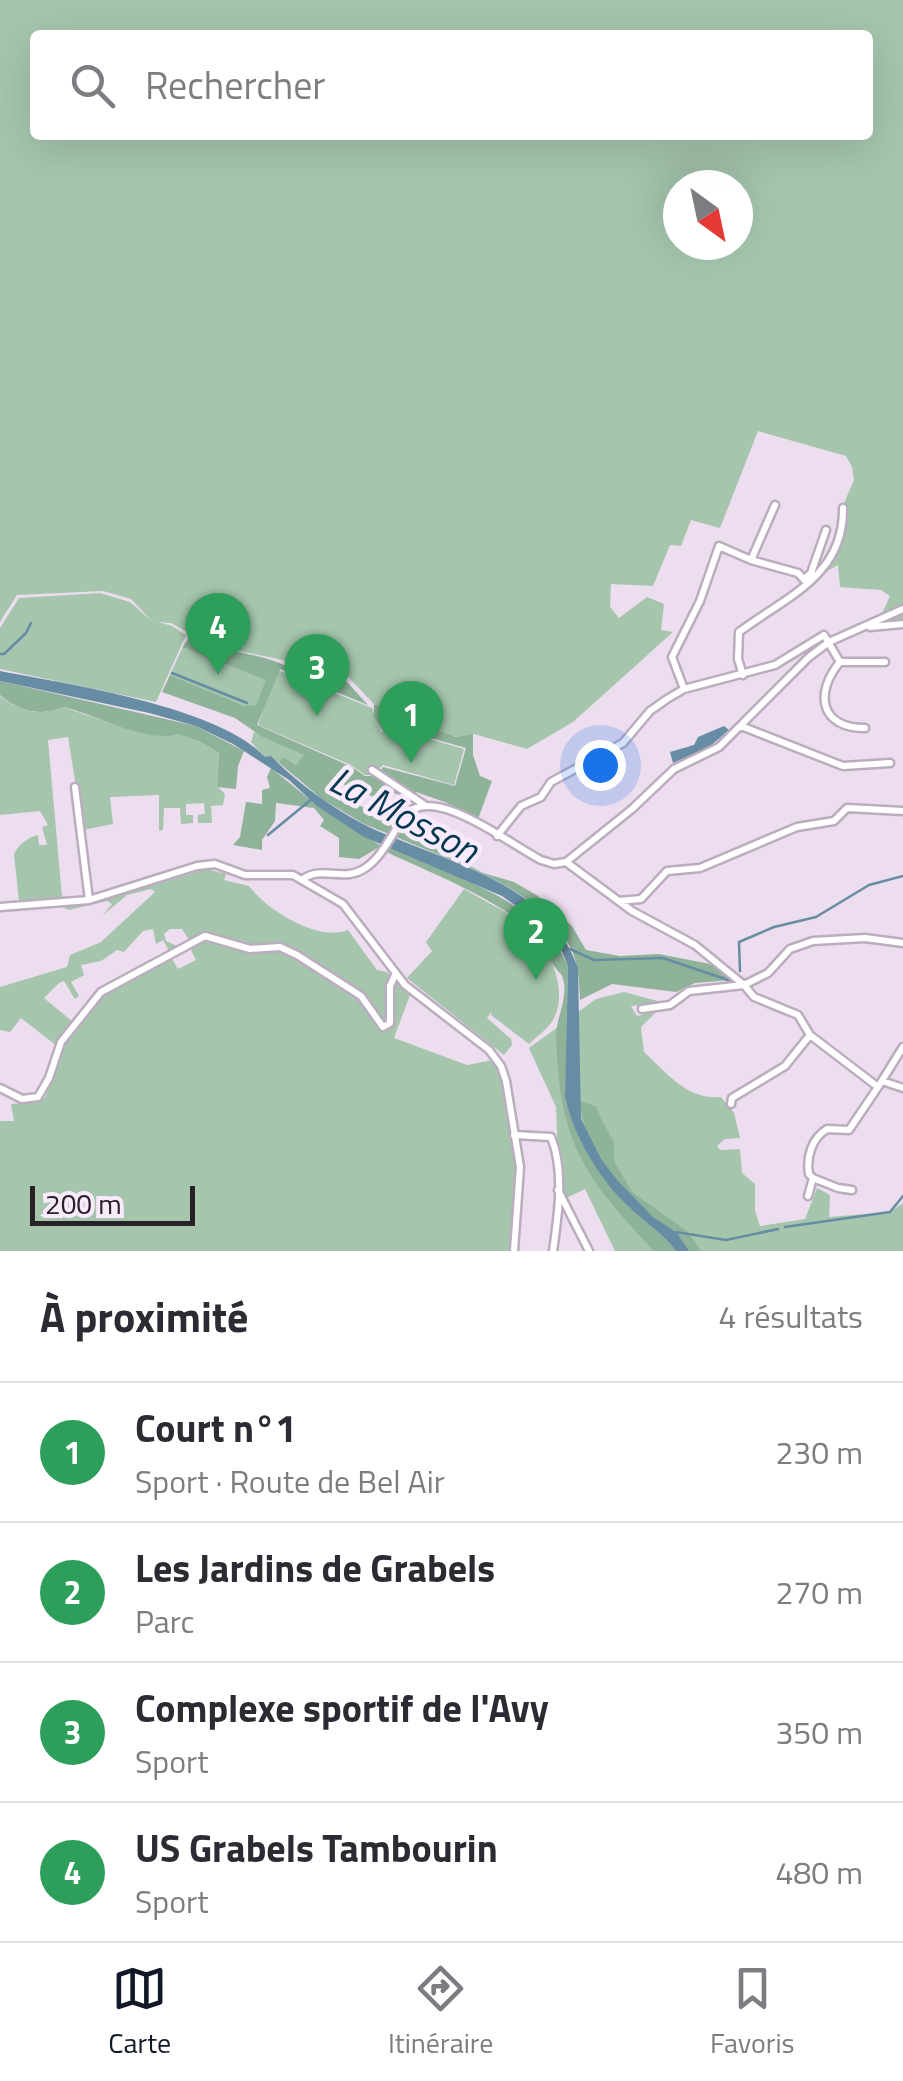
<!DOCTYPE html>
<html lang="fr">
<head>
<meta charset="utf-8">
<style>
  body { margin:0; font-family:"Titillium Web",sans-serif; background:#f2f2f3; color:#2b2b33 }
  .compass { position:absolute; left:663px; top:170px; width:90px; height:90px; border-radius:50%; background:#fff; box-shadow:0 10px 40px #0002; rotate:147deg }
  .scale { position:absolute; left:30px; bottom:25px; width:165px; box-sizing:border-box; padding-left:10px; border:5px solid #272128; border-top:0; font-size:28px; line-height:35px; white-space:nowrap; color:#272128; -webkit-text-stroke:8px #f9eafc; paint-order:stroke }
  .you { position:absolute; left:600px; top:765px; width:35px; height:35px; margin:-25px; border:8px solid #fff; border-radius:50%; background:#1a73e8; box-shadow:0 0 0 15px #1a73e833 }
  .badge { display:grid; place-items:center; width:65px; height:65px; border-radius:50%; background:#111827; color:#fff; font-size:32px; font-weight:700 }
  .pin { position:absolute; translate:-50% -82px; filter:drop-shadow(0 2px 5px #0008) }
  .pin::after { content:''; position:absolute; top:52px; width:35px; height:30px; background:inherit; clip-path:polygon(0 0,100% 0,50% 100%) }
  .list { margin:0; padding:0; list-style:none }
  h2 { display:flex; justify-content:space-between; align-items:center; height:130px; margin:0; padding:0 40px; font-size:42px }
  h2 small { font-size:32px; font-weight:400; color:#7c7c81 }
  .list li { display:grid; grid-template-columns:65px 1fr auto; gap:30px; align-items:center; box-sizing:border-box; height:140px; padding:0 40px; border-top:2px solid #e1e1e2 }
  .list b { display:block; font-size:38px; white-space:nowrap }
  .list p { margin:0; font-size:32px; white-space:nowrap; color:#7c7c81 }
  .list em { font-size:32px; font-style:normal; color:#7c7c81 }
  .icon { flex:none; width:55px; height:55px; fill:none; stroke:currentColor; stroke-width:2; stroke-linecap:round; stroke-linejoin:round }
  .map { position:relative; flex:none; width:903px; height:1251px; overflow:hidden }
  .search { position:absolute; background:#fff; box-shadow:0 10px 40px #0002; left:30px; right:30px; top:30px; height:110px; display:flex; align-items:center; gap:25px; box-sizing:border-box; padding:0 35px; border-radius:10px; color:#7c7c81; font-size:38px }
  .sheet { height:690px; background:#fff }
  nav { display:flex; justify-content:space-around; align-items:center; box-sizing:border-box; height:140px; border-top:2px solid #e1e1e2; background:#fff; font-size:28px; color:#7c7c81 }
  nav a { display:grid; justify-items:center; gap:5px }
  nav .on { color:#111827 }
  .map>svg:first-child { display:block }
</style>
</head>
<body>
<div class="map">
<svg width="903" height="1251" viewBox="0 0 903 1251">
  <rect width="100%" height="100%" fill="#ecddef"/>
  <path fill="#a5c5ad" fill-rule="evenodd" d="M0 0H903V626L880 629 881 616 890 596 881 590 840 587 838 565 827 571 840 538 844 503 854 480 852 467 846 456 758 431 720 528 691 520 681 546 670 545 653 586 611 584 610 607 619 618 647 597 664 604 661 630 673 632 573 722 527 749 474 734 456 737 374 704 348 677 333 679 293 662 210 645 171 623 158 622 172 626 186 635 156 702 0 669V628L19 598 100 593 130 602 152 621 131 599 103 591 17 595 0 622ZM35 35H868V135H35ZM678 185H738V245H678Z
    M185 642 208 651 265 665 372 708 381 732 388 727 464 749 454 785 383 765 373 775H365L351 765 258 725 262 713 170 675Z
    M0 696C18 711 40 717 63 707L122 727 177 734 199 741 219 753 217 786 225 794 223 805 211 806 212 823H198V815L205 814 204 803 186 804V815H193V823L181 824 180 808H164L163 830 159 831V795L110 797 113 824 83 830 68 737 48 740 62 897 19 901 14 854C19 844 27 838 38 835L39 845H47L42 827 48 825 40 811 0 815Z
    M254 732 305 755 296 765 284 757 278 762 265 757 251 742Z
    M206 869 251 880 226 874 224 880 249 886C267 910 317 942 348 930L377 970 387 972 410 995 394 1038 467 1065 493 1060 501 1073 517 1165 511 1251H0V1121H14L11 1104 39 1102 46 1096 64 1044 94 1003 137 975 172 959 178 969 196 960 191 950 194 947 182 929H170L164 934 166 941 177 946 184 945 170 953 163 940 156 944 153 929 143 931 124 952 117 950 101 961 81 965 84 975 71 982 79 996 75 999 64 981 59 983 44 998 73 1022 57 1046 21 1018 10 1032 0 1030V987L67 967 70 955 101 942 155 892 151 889 127 895 103 915 112 904 107 901 69 910 63 908 113 897Z
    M464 889C484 901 507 911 524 925 548 945 568 986 555 1016 550 1028 538 1035 529 1044L491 1015 492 1011 487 1018 511 1039 512 1045 504 1055 407 978 432 951 426 942Z
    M624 992 665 1003 631 1006 637 1016 657 1011 641 1027 644 1052C668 1074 687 1100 721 1097L734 1113 740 1138 725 1139 717 1146 720 1150 740 1149 742 1173 755 1184V1211L760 1226 805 1219 817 1188 830 1195 829 1217 890 1212 903 1203V1251H615L585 1189 566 1198 559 1183 556 1107 529 1048 596 999Z"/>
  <path fill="#8eb398" d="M190 636C216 650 241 651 268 659 295 668 319 682 347 682L368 705 280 669 257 725 352 767 365 776H377L383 767 455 786 466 748 388 726 382 730 374 717V704L456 737 473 734V755L480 776 492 781 478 819 445 802 416 792 414 798 403 801C395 785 385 798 374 797L335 781 327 789 396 824 389 834 364 824 322 799 278 762 284 757 296 765 304 755 261 736 235 718 162 692 170 675 245 706 256 705 266 680 183 647Z
    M0 681 196 726 244 751 238 766 236 789 217 787 219 753 199 741 177 734C147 744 95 714 63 707 40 717 18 711 0 695Z
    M271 768 318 806 381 846 359 859 339 857V838L320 826 324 820 314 808 276 803 275 821 262 840V850L233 845 240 837 246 802 262 804V790L270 788 267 777Z
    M402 829 483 873 514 882 538 896 572 926 586 950 620 956 659 954 710 964 731 980 695 983 676 992 612 984 580 1000C579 982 579 963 570 947 538 886 455 863 396 837Z
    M387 845C407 853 426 863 446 871 494 893 546 914 568 966L565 1097C574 1137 599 1179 629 1207 644 1222 664 1234 676 1251H654C582 1174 560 1144 556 1036 556 1018 570 994 562 976 561 973 558 972 557 970 546 956 540 939 526 927 493 897 425 870 384 851Z
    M580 1101 595 1106 614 1143V1161L632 1192 687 1231 701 1251H688C677 1233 664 1227 649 1213 617 1186 582 1144 580 1101Z"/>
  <path fill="#678da4" d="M0 671C68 684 219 707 265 757L271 756C296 782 331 807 363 824 440 862 545 877 578 968L581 1119 601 1159 618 1181 653 1217 677 1233 689 1251H676C664 1234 644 1222 629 1207 599 1179 574 1137 565 1097L568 966 561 949 536 920 502 896 364 837 317 806 289 780 233 744 196 726 149 713 0 681Z
    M724 726 729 730 708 748 673 763 670 752 694 745 698 737Z"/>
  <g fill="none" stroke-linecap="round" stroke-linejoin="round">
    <path stroke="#678da4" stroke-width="2.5" d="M0 654H4L26 633 31 623
      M172 673 247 703
      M268 835 313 798
      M570 949 594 960 663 958 731 981
      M740 971 739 942 774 927 816 917 869 885 903 876
      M785 1227 890 1212 903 1196
      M676 1232 726 1240 778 1229"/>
    <defs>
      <path id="minor" d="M751 560 775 505
        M804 579 811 573 826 530
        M870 627 903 624
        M840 662H885
        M743 675 738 659 739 632C786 597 844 576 843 508
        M684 689 672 657 700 601 719 546 751 560 798 573 807 583
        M741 726 843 766 890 763
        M372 770 423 804
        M75 787 89 900
        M497 836 521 806 541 797 551 782 623 743 650 711 667 699 684 689 775 665 824 635 840 662C814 693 820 728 865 728
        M566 862 632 911 695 945 744 985 768 973 790 949 813 941 865 938 903 943
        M303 879C321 866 342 881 362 870 382 859 391 834 405 816 432 782 511 845 541 860L554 864 566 862 632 809 674 769 719 747 809 657 829 642 903 609
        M619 901 641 899 667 871 700 868 797 827 834 821 847 808 903 811
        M0 907 89 900 197 866 215 864 245 875H293L343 904 405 985 489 1050 501 1066 506 1081 520 1167 514 1251
        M642 1009 670 1005 689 991 744 985 754 997 798 1015 810 1035 878 1087 849 1130 827 1129C812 1138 806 1157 809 1174L813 1178 808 1196
        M882 1081 903 1088
        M878 1087 903 1047
        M0 1088 22 1099 38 1097 49 1078 61 1042 101 992 205 936 250 949 280 947 297 955 361 996 383 1027 390 1023V986L395 975
        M731 1104 732 1098 785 1066 810 1035
        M514 1135 551 1137C565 1171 558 1216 553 1251
        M813 1178 838 1188 852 1190
        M558 1190 589 1251"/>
    </defs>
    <use href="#minor" stroke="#bbadbe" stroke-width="11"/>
    <use href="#minor" stroke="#fff" stroke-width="6"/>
  </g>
  <g text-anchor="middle" stroke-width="9" stroke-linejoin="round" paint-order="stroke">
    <g font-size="38" font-style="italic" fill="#013750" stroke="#f9eafc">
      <text transform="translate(404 815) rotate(28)" y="13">La Mosson</text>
    </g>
  </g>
</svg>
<svg class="compass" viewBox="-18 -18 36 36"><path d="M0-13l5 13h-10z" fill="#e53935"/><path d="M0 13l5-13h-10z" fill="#7c7c81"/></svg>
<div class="scale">200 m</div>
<div class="you"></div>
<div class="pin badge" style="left:411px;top:763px;background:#2e9e5b">1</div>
<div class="pin badge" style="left:536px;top:980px;background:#2e9e5b">2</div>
<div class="pin badge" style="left:317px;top:716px;background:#2e9e5b">3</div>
<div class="pin badge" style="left:218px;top:675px;background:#2e9e5b">4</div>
<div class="search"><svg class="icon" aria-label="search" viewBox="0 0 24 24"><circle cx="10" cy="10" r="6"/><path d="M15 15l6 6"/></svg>Rechercher</div>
</div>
<section class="sheet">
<h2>À proximité<small>4 résultats</small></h2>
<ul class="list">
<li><span class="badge" style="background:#2e9e5b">1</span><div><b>Court n°1</b><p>Sport · Route de Bel Air</p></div><em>230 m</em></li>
<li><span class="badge" style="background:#2e9e5b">2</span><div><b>Les Jardins de Grabels</b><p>Parc</p></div><em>270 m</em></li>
<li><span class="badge" style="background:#2e9e5b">3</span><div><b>Complexe sportif de l'Avy</b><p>Sport</p></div><em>350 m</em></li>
<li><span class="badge" style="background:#2e9e5b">4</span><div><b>US Grabels Tambourin</b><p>Sport</p></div><em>480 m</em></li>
</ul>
</section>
<nav>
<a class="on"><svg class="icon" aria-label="map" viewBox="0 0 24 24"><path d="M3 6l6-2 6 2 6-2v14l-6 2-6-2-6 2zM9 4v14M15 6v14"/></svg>Carte</a>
<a><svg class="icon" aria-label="directions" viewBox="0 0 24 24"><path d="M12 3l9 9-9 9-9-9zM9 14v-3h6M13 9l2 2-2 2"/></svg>Itinéraire</a>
<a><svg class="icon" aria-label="saved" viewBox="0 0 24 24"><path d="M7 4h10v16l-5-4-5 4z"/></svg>Favoris</a>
</nav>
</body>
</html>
